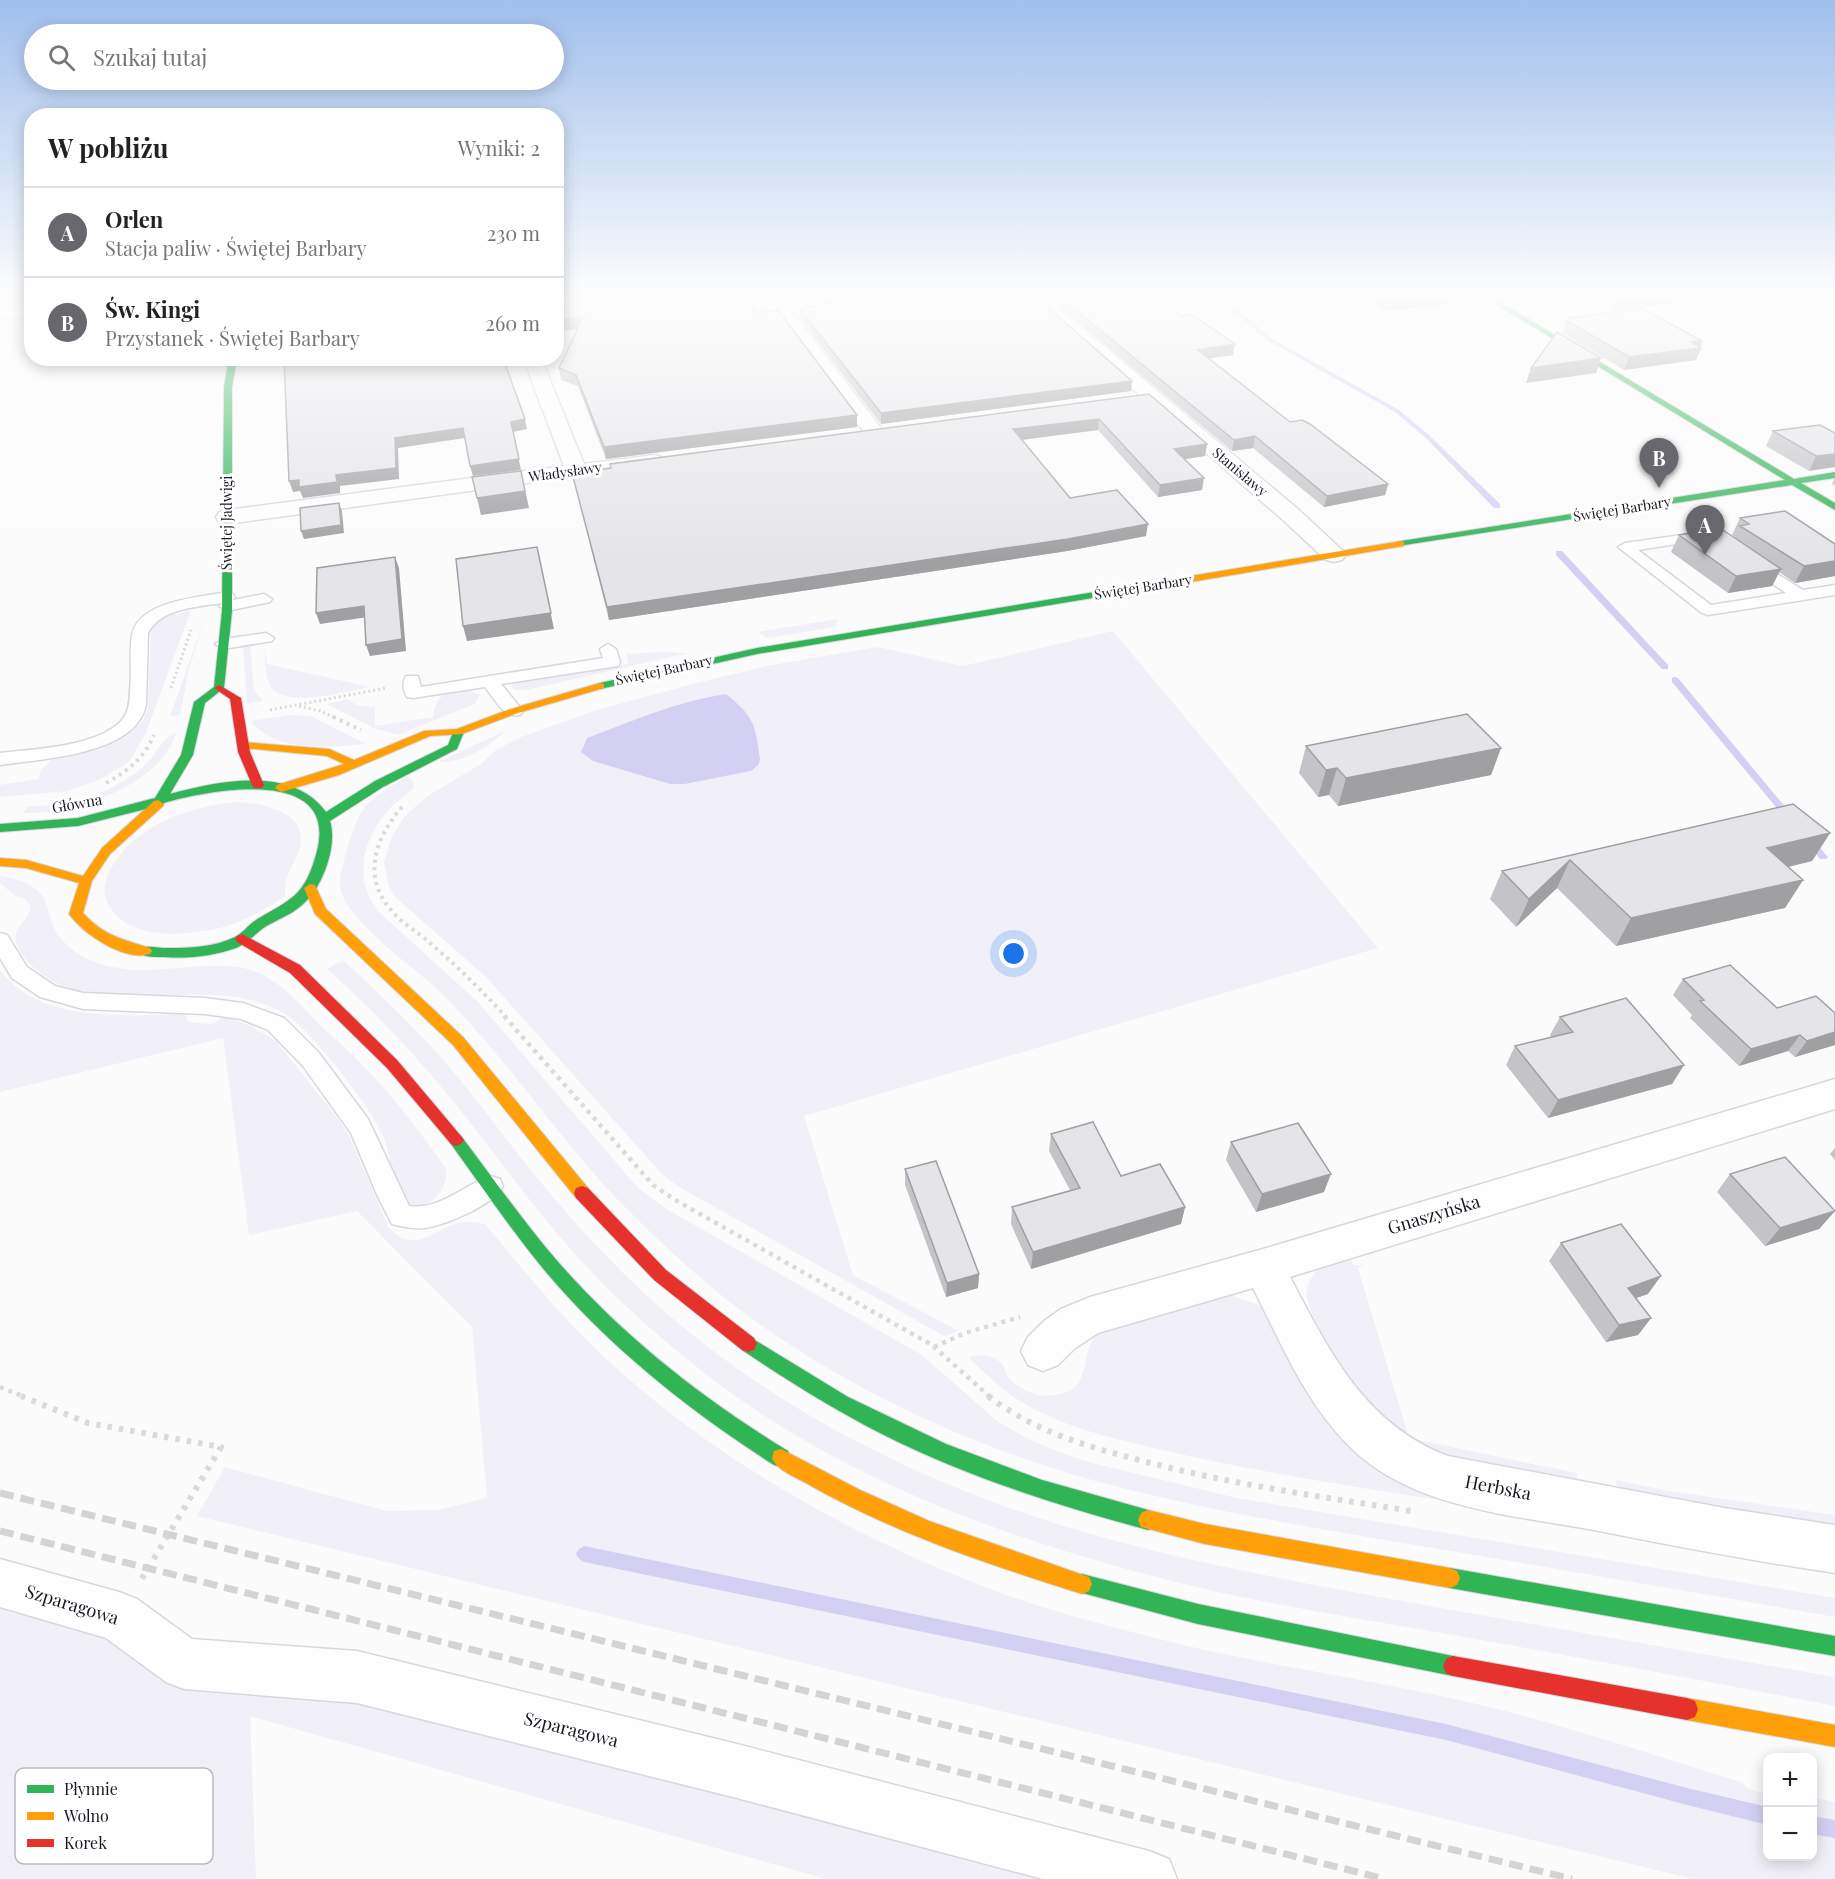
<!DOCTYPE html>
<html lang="pl">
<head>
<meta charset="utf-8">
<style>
  body { margin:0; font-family:"Playfair Display",serif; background:#f6f6f6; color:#222 }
  .controls { position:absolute; right:18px; bottom:18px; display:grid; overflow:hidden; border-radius:12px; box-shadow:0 3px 15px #0003 }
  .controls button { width:54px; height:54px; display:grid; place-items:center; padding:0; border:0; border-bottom:2px solid #e0e0e0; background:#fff; color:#222; font:30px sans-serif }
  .you { position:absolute; left:1014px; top:954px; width:21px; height:21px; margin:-15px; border:4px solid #fff; border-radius:50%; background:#1a73e8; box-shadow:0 0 0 9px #1a73e833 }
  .badge { display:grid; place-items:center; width:39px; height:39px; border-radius:50%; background:#68676e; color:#fff; font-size:20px; font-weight:700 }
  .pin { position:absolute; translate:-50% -50px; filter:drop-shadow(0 2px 3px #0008) }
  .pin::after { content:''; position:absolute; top:32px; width:21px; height:18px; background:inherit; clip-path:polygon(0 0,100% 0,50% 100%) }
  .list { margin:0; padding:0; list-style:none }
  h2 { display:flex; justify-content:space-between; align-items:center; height:78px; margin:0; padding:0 24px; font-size:26px }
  h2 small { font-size:20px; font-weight:400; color:#767676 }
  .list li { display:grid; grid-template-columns:39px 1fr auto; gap:18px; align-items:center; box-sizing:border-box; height:90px; padding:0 24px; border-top:2px solid #e0e0e0 }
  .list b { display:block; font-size:22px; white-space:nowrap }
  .list p { margin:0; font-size:20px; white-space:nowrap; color:#767676 }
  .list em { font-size:20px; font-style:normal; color:#767676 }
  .icon { flex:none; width:33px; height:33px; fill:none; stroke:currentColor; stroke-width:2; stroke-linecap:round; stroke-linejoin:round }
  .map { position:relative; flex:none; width:1835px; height:1879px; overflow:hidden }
  .search { position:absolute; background:#fff; box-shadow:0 3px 15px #0003; left:24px; top:24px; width:540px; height:66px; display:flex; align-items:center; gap:15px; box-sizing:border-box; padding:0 21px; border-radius:33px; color:#767676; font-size:22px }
  .panel { position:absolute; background:#fff; box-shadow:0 3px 15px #0003; left:24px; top:108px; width:540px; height:258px; border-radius:24px }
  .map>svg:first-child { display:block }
</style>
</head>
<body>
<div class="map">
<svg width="1835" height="1879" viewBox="0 0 1835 1879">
  <rect width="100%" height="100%" fill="#fbfbfb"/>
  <path fill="#f1f0f8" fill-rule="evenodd" d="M191 610 146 733 129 762 99 780 68 791 0 797V785L38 779 41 770 52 759 115 741 142 722 148 709 151 628 164 617Z
    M207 613 189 669 180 715 170 716Z
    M837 619 836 627 767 638 758 632Z
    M1113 631 1378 948 804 1116 853 1275 959 1331 944 1336 679 1187 662 1174 486 977 394 896 389 886 384 863 391 838 405 816 426 797 481 764 496 750 521 737 597 710 685 686 766 666 878 647 963 666ZM726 694 751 771 685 784 588 738C632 721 678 701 726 694Z
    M264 641 267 664 370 687C348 691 285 709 271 687 264 675 265 655 264 641Z
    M250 644 254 689 263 701 247 704 243 647Z
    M658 652 688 653 527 690H516L510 686 517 682 628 664 626 654Z
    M470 690 480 695 475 704 398 735 376 729 327 704 348 699 356 705 375 707V726L433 717C436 693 447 691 470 690Z
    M288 715 311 716 366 744C331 747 274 753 251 721Z
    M507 730C487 747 465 763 438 762Z
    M176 733C161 786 72 815 22 813L29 806C69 806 115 793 145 765 158 754 159 739 176 733Z
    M407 776 413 781 414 787C408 794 400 799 393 805 364 835 350 879 380 913L478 1002 638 1188 665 1208 922 1355 997 1421 1025 1437 1053 1450 1088 1462 1237 1498 1835 1598V1617C1699 1593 1563 1570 1427 1547 1325 1530 1222 1513 1122 1488 981 1452 841 1389 726 1299 686 1267 650 1233 615 1197 553 1131 503 1053 438 990 414 967 347 921 341 890 338 876 343 866 346 853 361 803 364 804 407 776Z
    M239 802C264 803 312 814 299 851 292 867 284 877 285 896 272 905 257 914 241 921 205 936 123 947 106 899 102 887 107 875 113 865 138 823 194 805 239 802Z
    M0 876C15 878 30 882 41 894 47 901 48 910 51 919 56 938 72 952 90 960 139 981 188 961 238 967 274 972 298 1003 322 1027 337 1041 354 1055 368 1071 397 1100 421 1134 445 1167 453 1187 422 1220 406 1200 392 1184 391 1155 383 1136 373 1110 314 1035 291 1018 270 1003 244 997 218 995 161 991 80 1011 33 967 26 960 18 951 16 941 13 926 32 919 30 905L24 898 15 896 0 883Z
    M343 960C377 991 410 1023 441 1057 475 1096 505 1139 538 1179 587 1239 642 1296 703 1343 809 1426 936 1487 1064 1526 1185 1563 1310 1584 1435 1607 1568 1630 1702 1654 1835 1677V1706C1706 1681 1577 1657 1447 1634 1358 1618 1268 1605 1180 1583 1003 1539 824 1474 682 1355 644 1324 607 1290 574 1253 529 1203 491 1147 448 1095 411 1050 371 1008 327 969Z
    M0 970C39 1024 127 1015 185 1014L189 1022 211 1024 224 1017 249 1025 275 1040 333 1112 348 1133 389 1228C415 1254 431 1232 457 1223 466 1221 476 1222 485 1224 523 1269 560 1316 603 1356 717 1462 856 1539 1001 1593 1050 1611 1101 1624 1151 1637 1258 1665 1369 1678 1477 1704 1566 1725 1653 1755 1741 1782L1749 1789 1762 1793 1767 1790 1768 1856H1812L1813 1798 1835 1802V1879H1693L197 1516 225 1467 387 1511 438 1510 487 1498 472 1327 357 1211 249 1235 223 1038 0 1092Z
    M1350 1259 1354 1265H1364L1358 1268 1409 1438 1577 1473V1492L1416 1448 1348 1383 1313 1316 1306 1296 1310 1279 1320 1267Z
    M1229 1295 1259 1305 1445 1496 1446 1501C1351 1486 1256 1472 1163 1450 1116 1439 1068 1429 1025 1404 1004 1392 987 1375 969 1358 979 1353 995 1355 1003 1365 1005 1368 1005 1371 1006 1374 1012 1383 1023 1390 1032 1393 1041 1397 1052 1396 1060 1394 1095 1387 1077 1347 1101 1332Z
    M1616 1480 1668 1491 1835 1515V1536L1617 1499Z
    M0 1602 1039 1879H826L250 1716 256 1879H0Z"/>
  <path fill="#d4d0f4" d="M726 694C754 717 755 723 760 759L759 764 751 771 685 784H670L593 761 581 752 587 738C632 721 678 701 726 694Z"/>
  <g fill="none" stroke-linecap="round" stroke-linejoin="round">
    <path fill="#d4d0f4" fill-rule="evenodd" d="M1217 297H1223L1271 338 1399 410 1430 436 1500 504V508H1494L1426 438 1395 412 1267 340Z
      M1556 551H1562L1668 665V669H1662L1556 555Z
      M1675 677 1678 678 1791 814 1793 816 1791 818H1785L1672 682V678Z
      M1810 838 1813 839 1826 855 1828 857 1826 859H1820L1807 843 1805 841Z
      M584 1546 1446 1724 1687 1788 1768 1807V1825L1687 1805 1446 1740 584 1562 579 1559 576 1554 579 1549Z
      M1812 1816 1835 1820V1838L1812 1834Z"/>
    <defs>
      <path id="lane" d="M1703 532 1708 533 1710 536 1708 539 1638 550 1711 605 1786 593 1748 567 1745 564 1753 559 1803 590 1835 585V595L1708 615 1702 613 1618 547 1625 543Z
        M227 592 233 594 235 597 233 600 264 594 272 599 270 602 227 611 219 606 222 603C197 607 161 608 148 633L146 705C136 755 41 759 0 765V753C34 749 98 747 122 720 129 712 130 700 130 690 132 672 129 652 132 635 138 601 200 597 227 592Z
        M266 633 274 638 272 641 223 649 215 644 223 639Z
        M608 644 616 649 620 662 618 666 501 684 523 711 520 715C504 719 494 698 485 687L413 698 407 697C403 691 402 682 406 676H418L421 687 603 658 600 649Z
        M0 933 7 935 27 967 55 986 83 993 205 998 243 1003 284 1018 319 1053 368 1119 409 1206C441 1210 463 1185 491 1176L500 1179 503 1186C494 1205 446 1225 425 1228 414 1229 403 1227 392 1224L378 1197 351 1133 303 1066 268 1030 241 1019 205 1014 83 1009 40 997 12 978 0 958Z"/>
      <path id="street" d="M763 297H780L881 428 884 432 881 436H867Z
        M1027 297H1045L1299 510 1342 550 1346 555 1342 560 1334 562 1326 560 1283 520Z
        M0 309H32V319H0Z
        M523 358H541L584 464 654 455 661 457 665 461 661 465 227 524 219 522 216 517 219 512 227 510 564 466Z
        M1835 1079V1109L1290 1277C1329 1351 1365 1425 1448 1456L1724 1508 1835 1525V1573C1754 1561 1674 1546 1594 1530 1512 1515 1410 1508 1349 1446 1305 1402 1281 1343 1253 1288L1098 1333 1074 1349 1058 1365 1043 1371 1028 1365 1021 1351 1028 1337 1044 1321 1061 1309 1090 1297 1263 1249Z
        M0 1559 119 1592 137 1599 192 1639 357 1651 737 1744 1149 1851 1169 1859 1177 1879H1043L737 1798 357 1703 184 1689 166 1682 106 1638 0 1607Z"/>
      <path id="fast" d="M1484 297H1492L1794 479 1835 472V478L1801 483 1835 503V510L1792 485 1398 546V542L1401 541 1785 480Z
        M229 358H237L232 387V611L224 688 205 703 193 755 170 794C218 781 292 765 326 812L375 781 448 745 454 730H462L464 732 457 749 383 787 330 821C338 846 322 889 302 905 290 916 275 920 262 929 253 936 248 943 236 948 213 956 188 959 164 957 155 957 143 958 138 951L140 948C149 945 159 948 167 948 190 948 215 947 235 937 243 933 248 925 256 920 293 898 305 896 317 851 339 765 208 790 164 803L162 807H154L78 826 0 832V824L78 818 155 798 181 755 194 702 214 687 222 611 224 387Z
        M1173 579 1178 582 1176 584 757 654 600 689 595 686 600 683 757 648Z
        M456 1134 461 1136C493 1178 524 1223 559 1263 625 1338 703 1399 788 1451L790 1458 788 1465 781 1467 774 1465C690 1411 611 1349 546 1272 512 1231 482 1187 451 1144L448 1140 451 1136Z
        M748 1336 848 1397 946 1444 1042 1480 1148 1510 1155 1513 1158 1520 1155 1527 1148 1530C1057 1505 967 1477 882 1434 833 1409 787 1380 742 1350L739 1344 742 1338Z
        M1450 1568 1835 1636V1656L1450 1588 1443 1585 1440 1578 1443 1571Z
        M1082 1574 1198 1604 1453 1656 1460 1659 1463 1666 1460 1673 1453 1676 1198 1624 1075 1591 1072 1584 1075 1577Z"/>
      <path id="slow" d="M1401 541 1404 542V546L1173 585 1168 582 1173 579Z
        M600 683 604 684V688L518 713 462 734 430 736 339 775 281 792 275 788 277 785 344 764 327 756 243 748 237 745 243 742 329 749 354 760 424 731 457 729 510 709Z
        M158 800 164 804 162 807 110 854 92 881 83 913C104 936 122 939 150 948L152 951 150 954C125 962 83 934 69 914L79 883 26 868 0 866V858L26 860 83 876 102 848 154 801Z
        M310 884 315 885 326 909 463 1037 588 1188 590 1193 588 1198 582 1200 576 1198 453 1045 315 914 304 888Z
        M781 1449 860 1490 929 1521 1089 1577 1092 1584 1089 1591 1082 1594C987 1564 891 1532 804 1482 793 1476 777 1470 772 1458L774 1451Z
        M1148 1510 1205 1524 1450 1568 1457 1571 1460 1578 1457 1585 1450 1588 1205 1544 1141 1527 1138 1520 1141 1513Z
        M1687 1698 1835 1725V1747L1687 1720 1679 1717 1676 1709 1679 1701Z"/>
      <path id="jam" d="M219 685 241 698 250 752 264 785 262 788H254L252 785 238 752 230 699 214 688Z
        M242 934 300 965 397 1060 461 1136 464 1140 461 1144 456 1146 451 1144 387 1068 290 973 237 942 235 939 237 936Z
        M582 1186 588 1188 666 1270 754 1338 757 1344 754 1350 748 1352 742 1350 654 1280 576 1198 574 1193 576 1188Z
        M1453 1656 1687 1698 1695 1701 1698 1709 1695 1717 1687 1720 1453 1676 1446 1673 1443 1666 1446 1659Z"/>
    </defs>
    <use href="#lane" stroke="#d8d7dd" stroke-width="3"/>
    <use href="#street" stroke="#d8d7dd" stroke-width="3"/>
    <use href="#fast" stroke="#d8d7dd" stroke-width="2"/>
    <use href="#slow" stroke="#d8d7dd" stroke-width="2"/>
    <use href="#jam" stroke="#d8d7dd" stroke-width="2"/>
    <path stroke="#dadada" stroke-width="3" stroke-dasharray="2 3" stroke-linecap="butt" d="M171 688 191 630
      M299 706 320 711 336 718
      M270 710 386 688"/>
    <path stroke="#dadada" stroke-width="4" stroke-dasharray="3 4.5" stroke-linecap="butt" d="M333 717 361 730
      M106 783C128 771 144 758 154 735
      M402 807C376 837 361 876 391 910 401 923 418 932 430 943 457 966 482 991 506 1017"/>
    <path stroke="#dadada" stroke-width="4.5" stroke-dasharray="4 5" stroke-linecap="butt" d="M504 1016 653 1185 677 1201 932 1345 990 1397
      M934 1347 965 1333 1020 1317
      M0 1387 25 1397"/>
    <path stroke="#dadada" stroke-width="6" stroke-dasharray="4.5 7" stroke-linecap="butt" d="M21 1396 88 1423 221 1447 141 1580
      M988 1396C1036 1432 1085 1446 1143 1461 1233 1485 1325 1497 1417 1512"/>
    <use href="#lane" fill="#fefefe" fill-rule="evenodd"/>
    <use href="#street" fill="#fefefe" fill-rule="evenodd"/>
    <use href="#fast" fill="#30b455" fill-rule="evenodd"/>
    <use href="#slow" fill="#ff9f0a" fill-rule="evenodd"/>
    <use href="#jam" fill="#e5322d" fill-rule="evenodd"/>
    <path stroke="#d4d4d5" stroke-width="7" stroke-dasharray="14 7" stroke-linecap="butt" d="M0 1493 1572 1879
      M0 1531 1385 1879"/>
  </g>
  <path fill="#c4c4c8" d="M0 297H32V305L0 304Z
    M556 297 757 313 857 427 606 459 578 386 561 380 559 368 577 329 556 332Z
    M820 297H1036L1132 381 1131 391 881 424 800 319 799 308 827 305Z
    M1048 297H1163L1181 316 1233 355 1209 358 1290 422 1388 484 1385 495 1324 507 1253 448 1232 451Z
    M1362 297H1455L1454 303 1383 311Z
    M1598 297H1726L1616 310Z
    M1567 321 1702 341 1700 347 1701 348 1696 360 1624 370 1563 333Z
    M1149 394 1207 444 1205 456 1184 459 1202 490 1158 497 1098 430 1022 440 1070 498 1146 536 1067 551 609 620 572 473 610 468V464Z
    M1773 431 1835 433 1809 471 1766 446Z
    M1835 477V486L1832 484Z
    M1740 518 1835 544V576L1795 583 1779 572 1772 586 1728 593 1671 552 1679 535 1734 538 1735 537 1732 535Z
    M1306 746 1501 748 1491 775 1338 806 1329 795 1318 797 1299 773Z
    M1793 804 1830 833 1812 861 1788 867 1803 880 1785 908 1616 946 1557 888 1516 927 1490 899 1502 871Z
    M1683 979 1777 1008 1835 1013V1045L1795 1057 1788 1051 1739 1066 1690 1018 1692 1015 1673 995Z
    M1560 1017 1684 1065 1672 1084 1548 1118 1506 1065 1515 1046 1551 1037 1550 1035Z
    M1051 1134 1121 1176 1185 1207 1181 1224 1031 1269 1011 1224 1012 1207 1070 1190 1049 1151Z
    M1231 1142 1324 1192 1256 1212 1226 1160Z
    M1835 1148V1160L1830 1154Z
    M905 1169 979 1274 978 1288 946 1297 905 1185Z
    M1730 1174 1835 1211 1819 1229 1765 1246 1717 1192Z
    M1561 1243 1648 1294 1636 1298 1651 1318 1638 1335 1606 1342 1549 1261Z"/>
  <path fill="#a0a0a3" d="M1446 297H1455L1454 303 1383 311 1385 304Z
    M1651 297H1726L1616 310 1620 301Z
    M583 317 585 328 556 332V320Z
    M1702 341 1700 348H1701L1696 360 1624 370 1629 357 1691 342Z
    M1235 344 1233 355 1197 360 1198 350Z
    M1601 358 1596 373 1526 383 1531 368Z
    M1132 381 1131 391 881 424V413Z
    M857 415V427L606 459 604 447Z
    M525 419 527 429 513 432 521 470 473 476 470 466 511 422Z
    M1099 419 1098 430 1013 441V429Z
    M463 428 465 438 398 448 399 479 340 486V493L303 498 300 491 293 492 289 481 395 438Z
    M1255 436 1253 448 1232 451 1234 440Z
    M1207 444 1205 456 1173 461 1174 449Z
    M1835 454V467L1809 471 1816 456Z
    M521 471 529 508 481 515 477 498Z
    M1204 478 1202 490 1158 497 1160 485Z
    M1388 484 1385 495 1324 507 1327 496Z
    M339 503 342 511 344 533 304 539 301 531Z
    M1148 524 1146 536 1067 551 609 620 607 607Z
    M537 547 554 629 467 641 463 626Z
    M395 557 399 568 406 651 370 656 366 645Z
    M1835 561V576L1795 583 1804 566Z
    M1781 569 1772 586 1728 593 1736 576Z
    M364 606 368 617 320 624 316 613Z
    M1501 748 1491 775 1338 806 1346 778Z
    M1337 768 1329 795 1318 797 1326 770Z
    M1830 833 1812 861 1750 876 1767 848Z
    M1570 860 1557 888 1516 927 1529 899Z
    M1803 880 1785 908 1616 946 1631 918Z
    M1835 1032V1045L1795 1057 1807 1041Z
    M1800 1035 1788 1051 1739 1066 1751 1049Z
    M1684 1065 1672 1084 1548 1118 1558 1100Z
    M1331 1174 1324 1192 1256 1212 1262 1194Z
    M1185 1207 1181 1224 1031 1269 1033 1252Z
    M1835 1211 1819 1229 1765 1246 1780 1228Z
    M979 1274 978 1288 946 1297 947 1283Z
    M1661 1276 1648 1294 1615 1305 1628 1288Z
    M1651 1318 1638 1335 1606 1342 1619 1325Z"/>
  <path fill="#e4e4e9" stroke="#a0a0a3" stroke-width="1.5" d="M556 297H745L757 313 778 310 857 415 604 447 576 375 559 368 583 317 556 320Z
    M828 297H1036L1132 381 881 413 799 308 834 304Z
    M1060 297H1163L1181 316 1192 315 1235 344 1198 350 1290 422 1302 420 1310 424 1388 484 1327 496 1255 436 1234 440Z
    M1374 297H1446L1385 304Z
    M1615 297H1651L1620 301Z
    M1642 308 1702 341 1691 342 1701 348 1629 357 1567 321 1569 318Z
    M1557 332 1601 358 1531 368Z
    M284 358H503L525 419 511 422 519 459 470 466 463 428 395 438 396 468 336 475 337 482 299 487V480L289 481Z
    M1149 394 1207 444 1174 449 1204 478 1160 485 1099 419 1013 429 1070 498 1117 490 1148 524 1068 539 607 607 572 473 611 468 610 464Z
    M1820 425 1835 433V454L1816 456 1773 431Z
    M521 471 525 491 477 498 472 477Z
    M339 503 341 525 301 531 300 508Z
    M1785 511 1835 544V561L1804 566 1740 526 1749 524 1740 518Z
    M1720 528 1781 569 1736 576 1679 535Z
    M537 547 551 613 463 626 456 559Z
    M395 557 402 639 366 645 364 606 316 613 317 568Z
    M1467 714 1501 748 1346 778 1337 768 1326 770 1306 746Z
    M1793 804 1830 833 1767 848 1803 880 1631 918 1570 860 1529 899 1502 871Z
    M1730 965 1777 1008 1816 996 1835 1013V1032L1807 1041 1800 1035 1751 1049 1700 1001 1704 1000 1683 979Z
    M1626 998 1684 1065 1558 1100 1515 1046 1573 1032 1560 1017Z
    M1093 1122 1121 1176 1160 1164 1185 1207 1033 1252 1012 1207 1080 1188 1051 1134Z
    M1298 1123 1331 1174 1262 1194 1231 1142Z
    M1785 1157 1835 1211 1780 1228 1730 1174Z
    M936 1161 979 1274 947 1283 905 1169Z
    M1621 1224 1661 1276 1628 1288 1651 1318 1619 1325 1561 1243Z"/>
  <linearGradient id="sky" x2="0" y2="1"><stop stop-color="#a0bfed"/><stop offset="0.53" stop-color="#fdfdfd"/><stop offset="1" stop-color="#fdfdfd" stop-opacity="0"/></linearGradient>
  <rect width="1835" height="560" fill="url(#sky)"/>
  <g text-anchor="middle" stroke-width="6" stroke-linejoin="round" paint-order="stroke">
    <g font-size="14" fill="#191822" stroke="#fff">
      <text transform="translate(565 472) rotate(-8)" y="5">Władysławy</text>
      <text transform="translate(1240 472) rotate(40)" y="5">Stanisławy</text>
      <text transform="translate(1622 509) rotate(-9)" y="5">Świętej Barbary</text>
      <text transform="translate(227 523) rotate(-90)" y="5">Świętej Jadwigi</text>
      <text transform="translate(1143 587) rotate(-9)" y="5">Świętej Barbary</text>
      <text transform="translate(664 670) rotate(-12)" y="5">Świętej Barbary</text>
    </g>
    <g font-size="15" fill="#191822" stroke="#fff">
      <text transform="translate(77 804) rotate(-10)" y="5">Główna</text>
    </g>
    <g font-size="18" fill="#191822" stroke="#fff">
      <text transform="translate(1434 1215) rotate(-17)" y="6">Gnaszyńska</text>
      <text transform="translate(1498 1488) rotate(11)" y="6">Herbska</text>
      <text transform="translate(72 1605) rotate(17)" y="6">Szparagowa</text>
      <text transform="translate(571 1730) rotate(14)" y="6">Szparagowa</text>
    </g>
  </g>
  <rect x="15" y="1768" width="198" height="96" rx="9" fill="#fff" stroke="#bababd" stroke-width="1.5"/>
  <rect x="27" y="1785" width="27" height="8" fill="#30b455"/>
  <rect x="27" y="1812" width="27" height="8" fill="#ff9f0a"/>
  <rect x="27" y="1839" width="27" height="8" fill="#e5322d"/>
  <g font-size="16" fill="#191822">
    <text x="64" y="1795">Płynnie</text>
    <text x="64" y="1822">Wolno</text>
    <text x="64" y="1849">Korek</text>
  </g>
</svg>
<div class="controls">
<button>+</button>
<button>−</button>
</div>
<div class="you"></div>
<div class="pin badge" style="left:1705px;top:555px">A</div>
<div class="pin badge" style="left:1659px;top:488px">B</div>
<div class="search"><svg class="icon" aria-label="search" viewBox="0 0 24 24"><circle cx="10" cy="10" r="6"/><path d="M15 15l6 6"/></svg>Szukaj tutaj</div>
<section class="panel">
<h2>W pobliżu<small>Wyniki: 2</small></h2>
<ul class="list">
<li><span class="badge">A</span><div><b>Orlen</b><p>Stacja paliw · Świętej Barbary</p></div><em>230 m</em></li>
<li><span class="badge">B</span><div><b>Św. Kingi</b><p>Przystanek · Świętej Barbary</p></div><em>260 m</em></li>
</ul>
</section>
</div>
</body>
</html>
